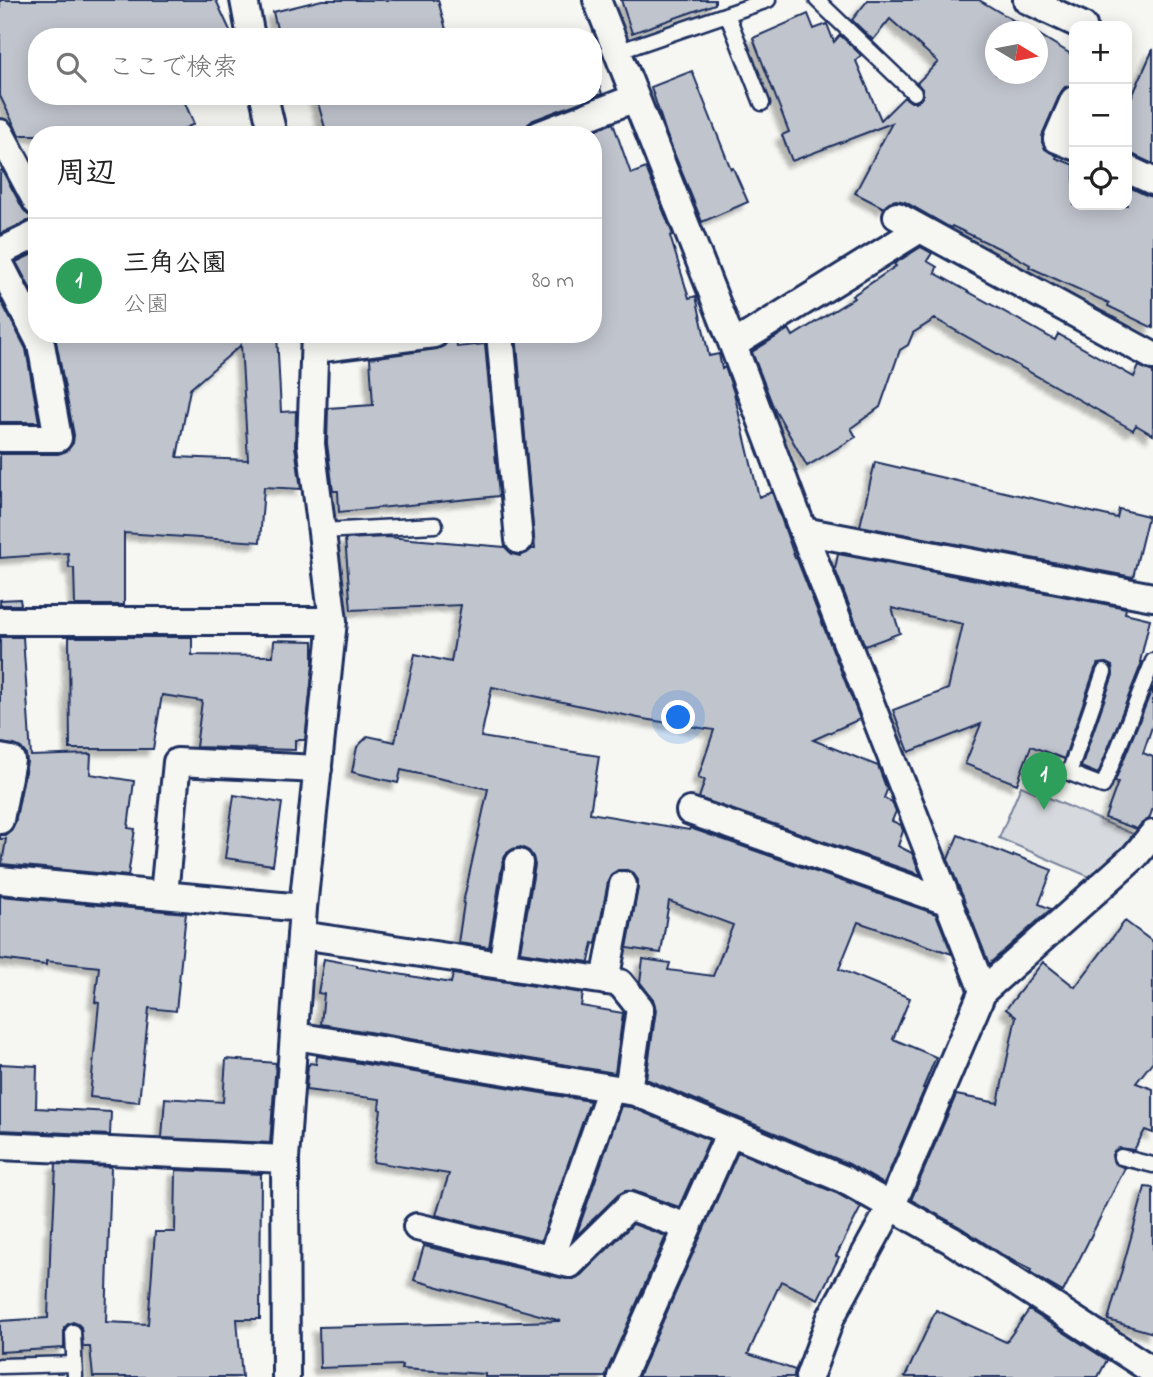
<!DOCTYPE html>
<html lang="ja">
<head>
<meta charset="utf-8">
<style>
  body { margin:0; font-family:"Indie Flower","Klee One",sans-serif; background:#f2f2f2; color:#222 }
  .controls { position:absolute; right:21px; top:21px; display:grid; overflow:hidden; border-radius:14px; box-shadow:0 4px 18px #0003 }
  .controls button { width:63px; height:63px; display:grid; place-items:center; padding:0; border:0; border-bottom:2px solid #e0e0e0; background:#fff; color:#222; font:35px sans-serif }
  .compass { position:absolute; left:985px; top:21px; width:63px; height:63px; border-radius:50%; background:#fff; box-shadow:0 4px 18px #0003; rotate:100deg }
  .you { position:absolute; left:679px; top:718px; width:24px; height:24px; margin:-18px; border:5px solid #fff; border-radius:50%; background:#1a73e8; box-shadow:0 0 0 10px #1a73e833 }
  .badge { display:grid; place-items:center; width:46px; height:46px; border-radius:50%; background:#c8321e; color:#fff; font-size:23px; font-weight:700 }
  .pin { position:absolute; translate:-50% -58px; filter:drop-shadow(0 2px 4px #0008) }
  .pin::after { content:''; position:absolute; top:37px; width:24px; height:21px; background:inherit; clip-path:polygon(0 0,100% 0,50% 100%) }
  .list { margin:0; padding:0; list-style:none }
  h2 { display:flex; justify-content:space-between; align-items:center; height:91px; margin:0; padding:0 28px; font-size:30px }
  h2 small { font-size:23px; font-weight:400; color:#767676 }
  .list li { display:grid; grid-template-columns:46px 1fr auto; gap:21px; align-items:center; box-sizing:border-box; height:126px; padding:0 28px; border-top:2px solid #e0e0e0 }
  .list b { display:block; font-size:26px; white-space:nowrap }
  .list p { margin:0; font-size:23px; white-space:nowrap; color:#767676 }
  .list em { font-size:23px; font-style:normal; color:#767676 }
  .icon { flex:none; width:38px; height:38px; fill:none; stroke:currentColor; stroke-width:2; stroke-linecap:round; stroke-linejoin:round }
  .map { position:relative; flex:none; width:1153px; height:1377px; overflow:hidden }
  .search { position:absolute; background:#fff; box-shadow:0 4px 18px #0003; left:28px; top:28px; width:574px; height:77px; display:flex; align-items:center; gap:18px; box-sizing:border-box; padding:0 24px; border-radius:28px; color:#767676; font-size:26px }
  .panel { position:absolute; background:#fff; box-shadow:0 4px 18px #0003; left:28px; top:126px; width:574px; height:217px; border-radius:28px }
  .map>svg:first-child { display:block }
</style>
</head>
<body>
<div class="map">
<svg width="1153" height="1377" viewBox="0 0 1153 1377">
  <defs>
    <filter id="shadow"><feDropShadow dx="-6" dy="6" stdDeviation="2" flood-color="#0004"/></filter>
  </defs>
  <rect width="100%" height="100%" fill="#f6f6f2"/>
  <filter id="ink" filterUnits="userSpaceOnUse"><feTurbulence type="fractalNoise" baseFrequency=".0143" numOctaves="2"/><feDisplacementMap in="SourceGraphic" scale="14" xChannelSelector="R" yChannelSelector="G"/><feConvolveMatrix kernelMatrix="1 2 1 2 8 2 1 2 1" color-interpolation-filters="sRGB"/></filter>
  <g filter="url(#ink)">
    <path fill="#d6d9dd" stroke="#78849e" stroke-width="2" d="M1021 786 1133 834 1097 880 999 838Z"/>
    <path fill="#c0c4cd" stroke="#1b2f5e" stroke-width="2" fill-rule="evenodd" filter="url(#shadow)" d="M0 0H216L233 37H37V96H182L194 124 171 135H19L0 96Z
      M322 0H438L448 37H279L273 12Z
      M621 0H715V4L632 33Z
      M868 0H979L1033 32H996V74H1038V34L1074 56V85L1065 87 1060 94 1043 133 1042 142 1045 149 1057 156 1056 158 1074 165V205H1127V186L1146 195 1153 197V328L1108 306 1109 303 1029 267 1030 265 1011 254 952 226 951 228 905 202 896 200 889 202 884 208 855 193 892 123 792 161 782 135 789 132 753 38 808 14 814 29 827 24 834 42 840 35 861 55 856 61 881 120 904 97 911 102H916L920 100 923 96V90L917 83 938 62 890 19 873 40 852 20Z
      M1153 49V164L1134 155 1127 153V108Z
      M692 71 731 169 733 168 748 202 702 222 667 136 651 87Z
      M593 78H597L602 94 533 120 526 126 524 135H327L316 96H593Z
      M613 123 631 174 646 168 673 235 670 236 689 298 696 296 709 356 719 354 722 369 725 367 734 393 759 497 772 492 795 558 796 557 860 719 813 740 878 766 887 790 884 798 892 802 896 811 892 821 901 825 903 831 898 846 912 853 921 875 699 798 705 780 698 778 714 730 643 719 492 687 481 737 599 756 590 813 689 830 690 828 936 914 952 954 858 922 839 969 910 998 893 1039 936 1057 923 1088H925L884 1184 849 1164 646 1079 656 1010 653 999 640 982 643 959 670 963 668 970 713 976 733 925 669 901 661 953 627 948 638 888V880L633 873 627 870H618L612 874 608 882 596 944 593 943 589 962 520 952 535 865 533 857 529 851 521 847 513 849 507 853 503 860 489 947 458 943 464 903H463L488 789 401 770 398 783 352 772 357 747 368 736 395 742 415 654 451 662 461 605 351 610 345 539 387 537 505 547 512 554 520 556 527 553 532 549H535L516 334H593V135H583Z
      M2 170 23 209 28 215 37 218 30 220 0 234V171Z
      M921 247 932 253 927 261 937 267 935 273 1055 340 1058 334 1134 377 1139 366 1153 372V435L1136 425 1133 430 935 319 913 333 908 345 900 350 880 407 851 428 856 437 807 466 773 406 752 352 789 329 793 336 854 298 852 296 896 266 894 264Z
      M37 252V301L16 262Z
      M0 299 26 349 39 422H0Z
      M54 334H277L281 412 296 411 295 446 301 489 264 487 260 542 124 533V605H75L74 568H69L68 553 0 558V454H58L67 451 73 443 74 435 56 341ZM241 345 248 460 177 457 190 389Z
      M449 334H456L457 347 485 344 499 496 339 512 338 491H333L327 443 328 408 373 405 370 358 437 349 444 346 448 341Z
      M875 462 1117 518 1119 509 1148 516 1133 577 860 526Z
      M838 554 1126 608 1125 613 1150 619 1140 662H1142L1098 774 1081 767 1113 675 1112 666 1106 663 1098 664 1095 669 1064 759 1031 746 1017 784 965 764 981 724 909 752 893 710 948 689 963 624 892 608 900 633 865 646 835 569Z
      M20 599 21 605H0V600Z
      M0 637H23L31 756 91 754 90 774 134 781 128 828 135 829 128 876 2 864 6 839H0V835H6L11 831 15 823 27 762 26 754 21 748 14 745 0 743Z
      M69 637H192V655L273 656 274 640 313 641V665L305 740H295V750L196 747 202 701 162 695 153 749H70Z
      M1153 687V724L1143 753 1153 757V808L1149 819 1141 824 1137 829 1105 818 1118 782 1115 781Z
      M234 795 282 803 273 865 225 858Z
      M958 835 1013 857 1014 855 1052 870 1039 904 1051 909 989 964 948 859Z
      M0 896 186 913 176 1011 149 1008 139 1102 90 1097 99 1003 95 1002 99 967 46 961V965L0 959Z
      M1125 921 1153 942V1061L1136 1083 1153 1089V1133L1145 1130 1134 1150 1119 1148 1114 1151 1112 1155 1114 1163 1125 1168 1063 1292 1030 1273 1031 1270 1003 1255 960 1227 911 1200 956 1095 998 1103 1016 1017 1006 1009 1043 962 1075 987Z
      M324 959 357 965V967L451 983 453 974 583 993 581 1006 623 1013 615 1073 321 1024 324 994 318 993Z
      M317 1056 590 1101 541 1241 436 1215 449 1174 373 1162 381 1110 379 1109 380 1099 306 1090 308 1065H309L310 1063 316 1064Z
      M226 1059 276 1063 270 1143 162 1138 165 1098 223 1102Z
      M0 1064 37 1066 36 1108 111 1112 110 1135 0 1130Z
      M621 1106 631 1107 709 1140 679 1207 634 1191H625L618 1195 576 1236Z
      M738 1152 836 1193 861 1207 836 1256 839 1257 818 1299 781 1281 748 1354 795 1370 794 1377H638Z
      M56 1164 111 1167 106 1322 148 1324 155 1232H175L176 1170 261 1174 260 1319H237L242 1377H93L90 1347H83L81 1327 78 1324 73 1322 68 1324 64 1328V1348L0 1352V1321L48 1318 51 1228H53Z
      M1145 1187 1153 1188V1333L1108 1320Z
      M633 1224 666 1236 607 1371 606 1377H485V1374L401 1369 402 1365 320 1368 319 1327 561 1321 414 1280 424 1246 566 1279H574L581 1275Z
      M936 1310 1006 1342 1029 1310 1107 1360 1098 1377H905Z"/>
    <g fill="none" stroke-linecap="round" stroke-linejoin="round">
      <defs>
        <path id="lane" d="M817 0 914 93
          M727 14 762 103
          M617 52 768 0
          M322 531 435 525
          M1104 672 1069 773 1103 786 1153 661
          M1121 1157 1153 1165
          M73 1332 75 1377
          M0 1366 74 1364"/>
        <path id="street" d="M244 0 251 37
          M597 0 733 345 803 531 983 991
          M1027 0 1083 26
          M264 96 273 135
          M1074 100 1057 139 1074 146
          M0 133 37 202
          M539 135 635 98
          M1127 169 1153 181
          M897 216 1153 356
          M0 252 37 234
          M0 264 41 344 58 438H0
          M500 334 519 540
          M733 345 920 229
          M315 349 434 334
          M803 531 1153 597
          M0 621H333
          M0 758 11 760 0 820
          M690 811 949 902
          M0 880 303 908
          M164 894 177 762 318 769
          M301 935 620 983 640 1008 628 1091
          M502 965 519 863
          M605 981 623 885
          M295 1036 635 1092 843 1179 951 1240 1153 1371
          M0 1146 285 1159
          M417 1227 570 1264 629 1206 687 1227
          M551 1259 611 1088
          M286 1377 285 1159 303 908 333 621 311 444 315 334
          M621 1377 730 1132
          M809 1377 831 1317 892 1205 983 991 1135 856 1153 834"/>
      </defs>
      <use href="#lane" stroke="#1b2f5e" stroke-width="19"/>
      <use href="#street" stroke="#1b2f5e" stroke-width="32"/>
      <use href="#lane" stroke="#f6f6f2" stroke-width="14"/>
      <use href="#street" stroke="#f6f6f2" stroke-width="26"/>
    </g>
  </g>
</svg>
<div class="controls">
<button>+</button>
<button>−</button>
<button><svg class="icon" aria-label="locate" viewBox="0 0 24 24"><circle cx="12" cy="12" r="6"/><path d="M12 2v4M12 18v4M2 12h4M18 12h4"/></svg></button>
</div>
<svg class="compass" viewBox="-18 -18 36 36"><path d="M0-13l5 13h-10z" fill="#e53935"/><path d="M0 13l5-13h-10z" fill="#767676"/></svg>
<div class="you"></div>
<div class="pin badge" style="left:1044px;top:810px;background:#2e9e5b">1</div>
<div class="search"><svg class="icon" aria-label="search" viewBox="0 0 24 24"><circle cx="10" cy="10" r="6"/><path d="M15 15l6 6"/></svg>ここで検索</div>
<section class="panel">
<h2>周辺<small></small></h2>
<ul class="list">
<li><span class="badge" style="background:#2e9e5b">1</span><div><b>三角公園</b><p>公園</p></div><em>80 m</em></li>
</ul>
</section>
</div>
</body>
</html>
